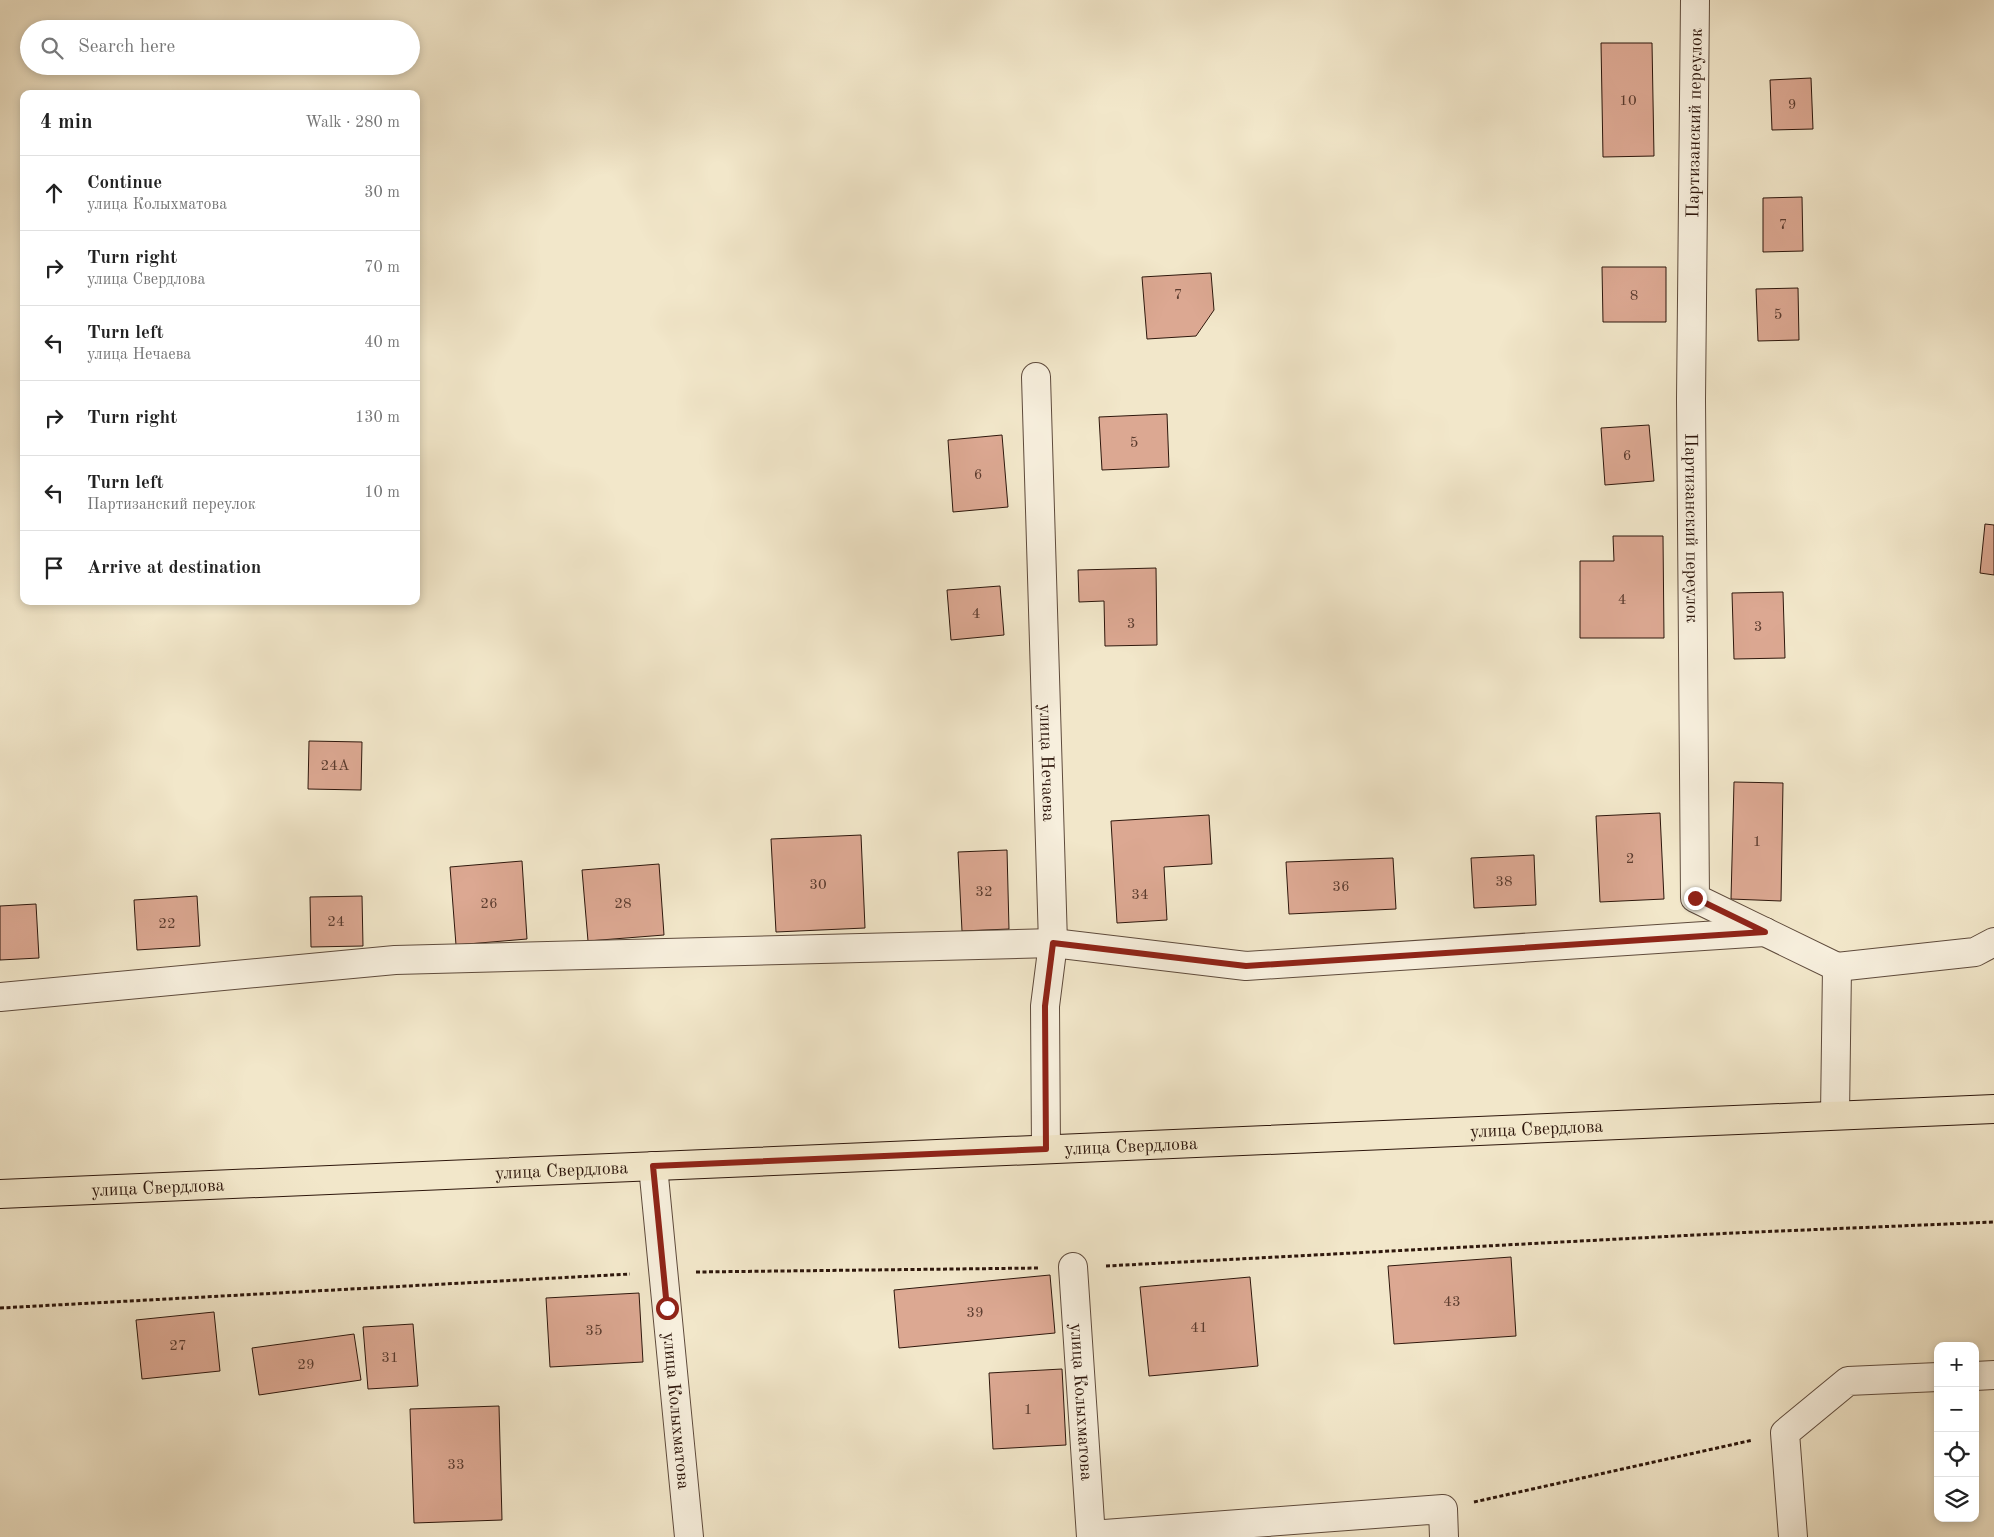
<!DOCTYPE html>
<html lang="en">
<head>
<meta charset="utf-8">
<style>
  body { margin:0; font-family:"Old Standard TT",serif; background:#f6f6f6; color:#222 }
  .controls { position:absolute; right:15px; bottom:15px; display:grid; overflow:hidden; border-radius:10px; box-shadow:0 2px 8px #0003 }
  .controls button { width:45px; height:45px; display:grid; place-items:center; padding:0; border:0; border-bottom:1px solid #e0e0e0; background:#fff; color:#222; font:25px sans-serif }
  .stop { position:absolute; width:15px; height:15px; margin:-11px; border:4px solid #8f2418; border-radius:50%; background:#fff }
  .stop.end { background:#8f2418; border-color:#fff; box-shadow:0 1px 5px #0008 }
  .list { margin:0; padding:0; list-style:none }
  h2 { display:flex; justify-content:space-between; align-items:center; height:65px; margin:0; padding:0 20px; font-size:21px }
  h2 small { font-size:16px; font-weight:400; color:#767676 }
  .list li { display:grid; grid-template-columns:32px 1fr auto; gap:15px; align-items:center; box-sizing:border-box; height:75px; padding:0 20px; border-top:1px solid #e0e0e0 }
  .list b { display:block; font-size:19px; white-space:nowrap }
  .list p { margin:0; font-size:16px; white-space:nowrap; color:#767676 }
  .list em { font-size:16px; font-style:normal; color:#767676 }
  .icon { flex:none; width:28px; height:28px; fill:none; stroke:currentColor; stroke-width:2; stroke-linecap:round; stroke-linejoin:round }
  .map { position:relative; flex:none; width:1994px; height:1537px; overflow:hidden }
  .search { position:absolute; background:#fff; box-shadow:0 2px 8px #0003; left:20px; top:20px; width:400px; height:55px; display:flex; align-items:center; gap:12px; box-sizing:border-box; padding:0 18px; border-radius:28px; color:#767676; font-size:19px }
  .panel { position:absolute; background:#fff; box-shadow:0 2px 8px #0003; left:20px; top:90px; width:400px; height:515px; border-radius:10px }
  .map>svg:first-child { display:block }
</style>
</head>
<body>
<div class="map">
<svg width="1994" height="1537" viewBox="0 0 1994 1537">
  <rect width="100%" height="100%" fill="#f2e7ca"/>
  <filter id="stains"><feTurbulence type="fractalNoise" baseFrequency=".004" numOctaves="4"/><feColorMatrix values="0 0 0 0 .2 0 0 0 0 .09 0 0 0 0 .02 0 0 0 .5 -.17"/></filter>
  <radialGradient id="worn" r=".72"><stop offset=".6" stop-color="#630" stop-opacity="0"/><stop offset="1" stop-color="#630" stop-opacity=".3"/></radialGradient>
  <path fill="#dca892" stroke="#2e170c" d="M1601 43H1652L1654 156 1603 157Z
    M1811 78 1813 129 1772 130 1770 80Z
    M1802 197 1803 251 1763 252V198Z
    M1602 267H1666V322H1603Z
    M1211 273 1214 310 1196 336 1147 339 1142 277Z
    M1798 288 1799 340 1758 341 1756 289Z
    M1167 414 1169 467 1102 470 1099 417Z
    M1649 425 1654 481 1605 485 1601 428Z
    M1002 435 1008 507 953 512 948 440Z
    M1985 524 1994 525V575L1980 573Z
    M1613 536H1663L1664 638H1580V561H1614Z
    M1156 568 1157 645 1105 646 1104 601 1079 602 1078 570Z
    M1000 586 1004 635 951 640 947 590Z
    M1783 592 1785 658 1734 659 1732 593Z
    M309 741 362 742 361 790 308 789Z
    M1734 782 1783 783 1781 901 1731 899Z
    M1660 813 1664 899 1600 902 1596 816Z
    M1209 815 1212 864 1164 867 1167 920 1117 923 1111 821Z
    M861 835 865 928 776 932 771 839Z
    M1007 850 1009 929 962 931 958 852Z
    M1534 855 1536 905 1474 908 1471 858Z
    M1393 858 1396 909 1289 914 1286 862Z
    M522 861 527 939 456 945 450 867Z
    M659 864 664 935 588 941 582 870Z
    M197 896 200 946 137 950 134 900Z
    M362 896 363 946 311 947 310 897Z
    M36 904 39 958 0 960V906Z
    M1511 1257 1516 1336 1394 1344 1388 1266Z
    M1050 1275 1055 1333 899 1348 894 1290Z
    M1250 1277 1258 1366 1149 1376 1140 1287Z
    M639 1293 643 1362 550 1367 546 1298Z
    M214 1312 220 1371 142 1379 136 1320Z
    M413 1324 418 1386 368 1389 363 1327Z
    M354 1334 361 1380 259 1395 252 1348Z
    M1062 1369 1066 1445 993 1449 989 1373Z
    M499 1406 502 1520 414 1523 410 1409Z"/>
  <g fill="none" stroke-linecap="round" stroke-linejoin="round">
    <defs>
      <g id="minor">
        <path id="s1" d="M1695 0 1691 400 1695 898 1837 967"/>
        <path id="s2" d="M1036 377 1053 943 1045 1006 1046 1149"/>
        <path d="M1837 967 1975 952 1994 942"/>
        <path d="M0 997 395 960 1053 943 1246 966 1765 932"/>
        <path d="M1835 1115 1837 967"/>
        <path id="s3" d="M653 1166 689 1537"/>
        <path id="s4" d="M1073 1267 1091 1537"/>
        <path d="M1975 1376 1994 1375"/>
        <path d="M1091 1535 1443 1509 1444 1537"/>
        <path d="M1793 1537 1785 1433 1848 1381 1938 1377"/>
      </g>
      <g id="major">
        <path id="s5" d="M0 1194 1994 1109"/>
      </g>
    </defs>
    <use href="#minor" stroke="#5f4b3c" stroke-width="30"/>
    <use href="#major" stroke="#2e170c" stroke-width="30"/>
    <path stroke="#2e170c" stroke-width="3" stroke-dasharray="4 2.5" stroke-linecap="butt" d="M1106 1266 1733 1233 1994 1222
      M696 1272 1040 1268
      M0 1308 630 1274
      M1474 1502 1753 1440"/>
    <use href="#minor" stroke="#f7efdd" stroke-width="28"/>
    <use href="#major" stroke="#f2e7ca" stroke-width="28"/>
  </g>
  <g fill="none" stroke-linecap="round" stroke-linejoin="round">
    <path stroke="#8f2418" stroke-width="6" d="M667 1308 653 1166 1046 1149 1045 1006 1053 943 1246 966 1765 932 1695 898"/>
  </g>
  <g text-anchor="middle" stroke-width="4.5" stroke-linejoin="round" paint-order="stroke">
    <g font-size="15" fill="#5a3b2e">
      <text x="1628" y="105">10</text>
      <text x="1792" y="109">9</text>
      <text x="1783" y="229">7</text>
      <text x="1178" y="299">7</text>
      <text x="1634" y="300">8</text>
      <text x="1778" y="319">5</text>
      <text x="1134" y="447">5</text>
      <text x="1627" y="460">6</text>
      <text x="978" y="479">6</text>
      <text x="1622" y="604">4</text>
      <text x="976" y="618">4</text>
      <text x="1131" y="628">3</text>
      <text x="1758" y="631">3</text>
      <text x="335" y="770">24А</text>
      <text x="1757" y="846">1</text>
      <text x="1630" y="863">2</text>
      <text x="1504" y="886">38</text>
      <text x="818" y="889">30</text>
      <text x="1341" y="891">36</text>
      <text x="984" y="896">32</text>
      <text x="1140" y="899">34</text>
      <text x="489" y="908">26</text>
      <text x="623" y="908">28</text>
      <text x="336" y="926">24</text>
      <text x="167" y="928">22</text>
      <text x="1452" y="1306">43</text>
      <text x="975" y="1317">39</text>
      <text x="1199" y="1332">41</text>
      <text x="594" y="1335">35</text>
      <text x="178" y="1350">27</text>
      <text x="390" y="1362">31</text>
      <text x="306" y="1369">29</text>
      <text x="1028" y="1414">1</text>
      <text x="456" y="1469">33</text>
    </g>
    <g font-size="18" fill="#2e170c" stroke="#f7efdd">
      <text transform="translate(1694 123) rotate(-89)" y="6">Партизанский переулок</text>
      <text dy="6" stroke="none"><textPath href="#s1" startOffset="528">Партизанский переулок</textPath></text>
      <text dy="6" stroke="none"><textPath href="#s2" startOffset="386">улица Нечаева</textPath></text>
      <text dy="6" stroke="none"><textPath href="#s5" startOffset="1538">улица Свердлова</textPath></text>
      <text dy="6" stroke="none"><textPath href="#s5" startOffset="1132">улица Свердлова</textPath></text>
      <text dy="6" stroke="none"><textPath href="#s5" startOffset="562">улица Свердлова</textPath></text>
      <text dy="6" stroke="none"><textPath href="#s5" startOffset="158">улица Свердлова</textPath></text>
      <text dy="6" stroke="none"><textPath href="#s4" startOffset="135">улица Колыхматова</textPath></text>
      <text dy="6" stroke="none"><textPath href="#s3" startOffset="246">улица Колыхматова</textPath></text>
    </g>
  </g>
  <rect width="100%" height="100%" filter="url(#stains)"/>
  <rect width="100%" height="100%" fill="url(#worn)"/>
</svg>
<div class="controls">
<button>+</button>
<button>−</button>
<button><svg class="icon" aria-label="locate" viewBox="0 0 24 24"><circle cx="12" cy="12" r="6"/><path d="M12 2v4M12 18v4M2 12h4M18 12h4"/></svg></button>
<button><svg class="icon" aria-label="layers" viewBox="0 0 24 24"><path d="M12 4l9 5-9 5-9-5zM3 14l9 5 9-5"/></svg></button>
</div>
<div class="stop" style="left:667px;top:1308px"></div>
<div class="stop end" style="left:1695px;top:898px"></div>
<div class="search"><svg class="icon" aria-label="search" viewBox="0 0 24 24"><circle cx="10" cy="10" r="6"/><path d="M15 15l6 6"/></svg>Search here</div>
<section class="panel">
<h2>4 min<small>Walk · 280 m</small></h2>
<ul class="list">
<li><svg class="icon" aria-label="ahead" viewBox="0 0 24 24"><path d="M12 20V5M6 11l6-6 6 6"/></svg><div><b>Continue</b><p>улица Колыхматова</p></div><em>30 m</em></li>
<li><svg class="icon" aria-label="right" viewBox="0 0 24 24"><path d="M7 20v-9h11M14 6l5 5-5 5"/></svg><div><b>Turn right</b><p>улица Свердлова</p></div><em>70 m</em></li>
<li><svg class="icon" aria-label="left" viewBox="0 0 24 24"><path d="M17 20v-9H6M10 6l-5 5 5 5"/></svg><div><b>Turn left</b><p>улица Нечаева</p></div><em>40 m</em></li>
<li><svg class="icon" aria-label="right" viewBox="0 0 24 24"><path d="M7 20v-9h11M14 6l5 5-5 5"/></svg><div><b>Turn right</b></div><em>130 m</em></li>
<li><svg class="icon" aria-label="left" viewBox="0 0 24 24"><path d="M17 20v-9H6M10 6l-5 5 5 5"/></svg><div><b>Turn left</b><p>Партизанский переулок</p></div><em>10 m</em></li>
<li><svg class="icon" aria-label="arrive" viewBox="0 0 24 24"><path d="M6 21V4h12l-3 4 3 4H6"/></svg><div><b>Arrive at destination</b></div></li>
</ul>
</section>
</div>
</body>
</html>
